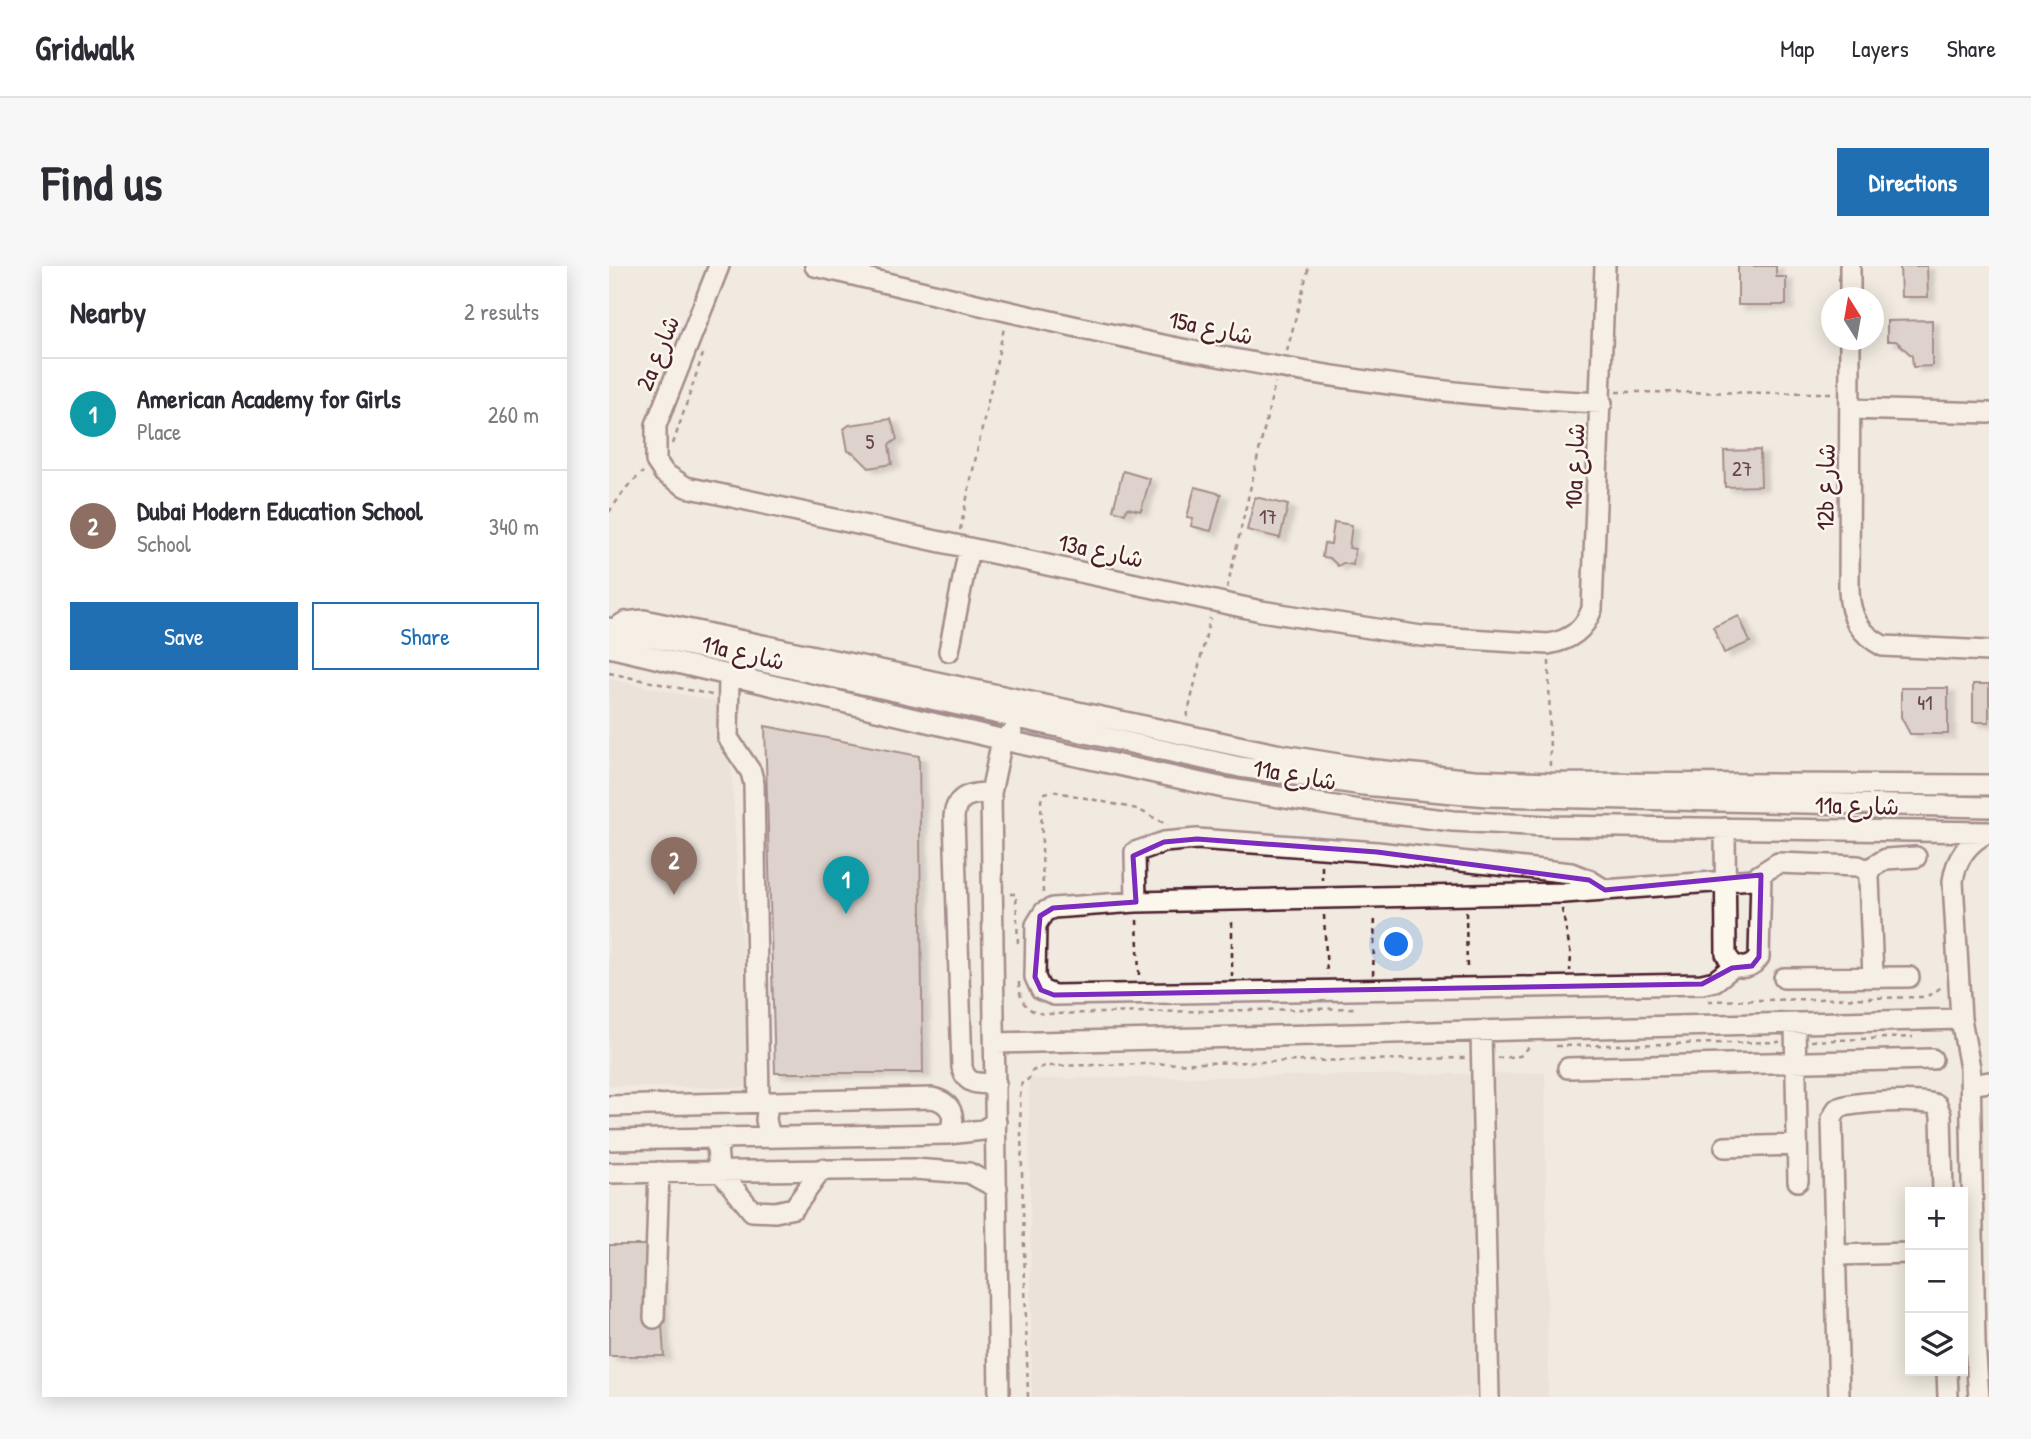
<!DOCTYPE html>
<html lang="en">
<head>
<meta charset="utf-8">
<style>
  body { margin:0; font-family:"Patrick Hand","Playpen Sans Arabic",sans-serif; background:#f7f7f7; color:#2b2b33 }
  .controls { position:absolute; right:21px; bottom:21px; display:grid; overflow:hidden; border-radius:0px; box-shadow:0 4px 18px #0003 }
  .controls button { width:63px; height:63px; display:grid; place-items:center; padding:0; border:0; border-bottom:2px solid #e1e1e2; background:#fff; color:#2b2b33; font:35px sans-serif }
  .compass { position:absolute; left:1212px; top:21px; width:63px; height:63px; border-radius:50%; background:#fff; box-shadow:0 4px 18px #0003; rotate:349deg }
  .you { position:absolute; left:788px; top:679px; width:24px; height:24px; margin:-18px; border:5px solid #fff; border-radius:50%; background:#1a73e8; box-shadow:0 0 0 10px #1a73e833 }
  .badge { display:grid; place-items:center; width:46px; height:46px; border-radius:50%; background:#1f6fb2; color:#fff; font-size:23px; font-weight:700 }
  .pin { position:absolute; translate:-50% -58px; filter:drop-shadow(0 2px 4px #0008) }
  .pin::after { content:''; position:absolute; top:37px; width:24px; height:21px; background:inherit; clip-path:polygon(0 0,100% 0,50% 100%) }
  .list { margin:0; padding:0; list-style:none }
  h2 { display:flex; justify-content:space-between; align-items:center; height:91px; margin:0; padding:0 28px; font-size:30px }
  h2 small { font-size:23px; font-weight:400; color:#7c7c81 }
  .list li { display:grid; grid-template-columns:46px 1fr auto; gap:21px; align-items:center; box-sizing:border-box; height:112px; padding:0 28px; border-top:2px solid #e1e1e2 }
  .list b { display:block; font-size:26px; white-space:nowrap }
  .list p { margin:0; font-size:23px; white-space:nowrap; color:#7c7c81 }
  .list em { font-size:23px; font-style:normal; color:#7c7c81 }
  .actions { display:flex; gap:14px; padding:21px 28px }
  .actions a { flex:1; padding:16px 0; border:2px solid #1f6fb2; border-radius:0px; text-align:center; font-size:24px; color:#1f6fb2 }
  .actions .main { background:#1f6fb2; color:#fff }
  .icon { flex:none; width:38px; height:38px; fill:none; stroke:currentColor; stroke-width:2; stroke-linecap:round; stroke-linejoin:round }
  .map { position:relative; flex:none; width:1380px; height:1131px; overflow:hidden; border-radius:0px }
  header { display:flex; align-items:center; gap:42px; box-sizing:border-box; height:98px; padding:0 35px; background:#fff; border-bottom:2px solid #e1e1e2 }
  header strong { font-size:33px }
  nav { display:flex; gap:38px; margin-inline-start:auto; font-size:24px }
  .intro { display:flex; align-items:center; justify-content:space-between; box-sizing:border-box; height:168px; padding:0 42px }
  h1 { margin:0; font-size:49px }
  .button { padding:18px 32px; border-radius:0px; background:#1f6fb2; color:#fff; font-size:24px; font-weight:700 }
  main { display:flex; gap:42px; padding:0 42px }
  aside { flex:1; background:#fff; border-radius:0px; box-shadow:0 4px 18px #0003 }
  .map>svg:first-child { display:block }
</style>
</head>
<body>
<header>
<strong>Gridwalk</strong>
<nav><a>Map</a><a>Layers</a><a>Share</a></nav>
</header>
<div class="intro"><h1>Find us</h1><a class="button">Directions</a></div>
<main>
<aside>
<h2>Nearby<small>2 results</small></h2>
<ul class="list">
<li><span class="badge" style="background:#0f9aa8">1</span><div><b>American Academy for Girls</b><p>Place</p></div><em>260 m</em></li>
<li><span class="badge" style="background:#8d6e63">2</span><div><b>Dubai Modern Education School</b><p>School</p></div><em>340 m</em></li>
</ul>
<div class="actions"><a class="main">Save</a><a>Share</a></div>
</aside>
<div class="map">
<svg width="1380" height="1131" viewBox="0 0 1380 1131">
  <defs>
    <filter id="shadow"><feDropShadow dx="7" dy="4" stdDeviation="2" flood-color="#0004"/></filter>
  </defs>
  <rect width="100%" height="100%" fill="#f0eae0"/>
  <filter id="ink" filterUnits="userSpaceOnUse"><feTurbulence type="fractalNoise" baseFrequency=".0143" numOctaves="2"/><feDisplacementMap in="SourceGraphic" scale="14" xChannelSelector="R" yChannelSelector="G"/><feConvolveMatrix kernelMatrix="1 2 1 2 8 2 1 2 1" color-interpolation-filters="sRGB"/></filter>
  <g filter="url(#ink)">
    <path fill="#e4dbd2" d="M0 413 118 438 142 822 0 820Z
      M936 807 939 1131H423L420 813Z"/>
    <path fill="#c8b8b3" stroke="#4a1f2b" stroke-width="2" filter="url(#shadow)" d="M1129 0H1167V11H1177V39H1129Z
      M1291 0H1318L1319 31H1292Z
      M1323 54V100L1304 101 1303 90 1287 75H1278V55Z
      M282 153 288 173 280 179 283 198 260 202 245 187 239 185 235 163 240 159Z
      M1151 184 1152 220 1116 221 1115 185Z
      M514 205 541 213 532 245 518 242 516 248 504 244Z
      M586 221 612 228 602 265 582 260 584 252 578 251Z
      M646 231 679 239 671 272 638 264Z
      M725 256 743 259 740 282 746 283 744 299 734 297 729 300 721 292 713 291 715 277 722 278Z
      M1130 350 1141 376 1115 387 1104 361Z
      M1364 418H1380V456H1364Z
      M1292 422H1339V468H1301L1292 451Z
      M156 460 310 490 314 807H166Z
      M0 979H48L55 1090H0Z"/>
    <g fill="none" stroke-linecap="round" stroke-linejoin="round">
      <defs>
        <path id="minor" d="M110 0 47 159V195L55 207 77 221 652 345 812 370 939 378C962 374 975 364 983 343L996 0
          M206 0C465 61 725 127 993 137
          M1241 0V32
          M1241 74 1240 325C1241 351 1251 368 1274 380L1380 385
          M1242 143 1380 147
          M0 362 631 501 754 519 879 530 1380 541
          M5 363 16 356 35 354 667 488 766 504 865 514 941 517 1380 519
          M0 381 408 477 615 522 750 544 844 555 938 560 1380 566
          M340 385 360 282
          M120 409 119 472 142 506 145 518 150 836
          M382 527C364 527 347 528 345 551L353 801C357 820 371 818 387 817
          M1116 562 1117 688C1124 704 1140 706 1150 691L1152 609
          M1258 604 1277 593 1307 591
          M527 636 526 586 555 576 588 573 768 586 962 607 980 614 996 624
          M1125 700 1106 715 1093 718 445 729 432 724 426 711 427 659 435 646 444 642 527 636 955 627 1144 613 1169 597 1249 600 1258 604 1260 612 1264 711
          M1175 712 1300 711
          M1186 758 1189 915
          M872 766 880 1131
          M386 777 1352 753
          M959 802 1323 793
          M1362 819 1380 816
          M159 836 157 854 161 871
          M0 840 323 832C342 836 349 851 339 868
          M117 872 108 881 110 904 143 945 166 946 185 942 213 903
          M0 874 339 868 374 864 387 856
          M1116 881 1188 879
          M0 907 305 903 360 907 388 922
          M1229 989 1301 987
          M45 1052 50 906
          M1338 1105 1339 1131
          M390 1131 382 527 393 474 403 467
          M1230 1131 1223 853 1228 843C1240 835 1315 833 1328 839L1332 849 1334 926
          M1370 1131 1366 1078 1361 802 1352 753 1344 615C1347 592 1359 576 1380 566"/>
      </defs>
      <use href="#minor" stroke="#4a1f2b" stroke-width="24"/>
      <path stroke="#4a1f2b" stroke-width="2.5" stroke-dasharray="5 5" stroke-linecap="butt" d="M678 85 700 0
        M1007 126 1224 127
        M64 178 94 88
        M0 246 18 221 34 206
        M351 264 395 62
        M618 322 666 117
        M940 395 941 501
        M0 407 103 429
        M578 451 601 352
        M713 600V614
        M434 627 432 534 436 527 444 525 528 543 559 559
        M401 628H407L409 678
        M953 643 962 689 961 705
        M857 646 858 706
        M715 649 718 709
        M528 654 530 710
        M764 709 766 649
        M623 711V651
        M410 716C410 735 417 746 436 748L749 742
        M1099 735 1315 731 1325 727 1333 720
        M1202 775 1304 771
        M947 780 1171 776
        M888 792 911 790 921 780
        M419 1131 411 830 413 816 420 813 423 805 436 800 856 792"/>
      <use href="#minor" stroke="#fbf7ec" stroke-width="19"/>
    </g>
  </g>
  <path d="M0 0H1380V1131H0ZM588 573 768 586 980 614 996 624 1152 609 1150 691 1143 700 1123 702 1093 718 445 729 432 724 426 711 431 650 444 642 527 636 524 590 555 576Z" fill="#f0eae0" fill-opacity=".55" fill-rule="evenodd"/>
  <path fill="none" stroke="#7b2cbf" stroke-width="5" stroke-linejoin="round" d="M588 573 768 586 980 614 996 624 1152 609 1150 691 1143 700 1123 702 1093 718 445 729 432 724 426 711 431 650 444 642 527 636 524 590 555 576Z"/>
  <g text-anchor="middle" stroke-width="5" stroke-linejoin="round" paint-order="stroke">
    <g font-size="21" fill="#6a454d">
      <text x="261" y="183">5</text>
      <text x="1133" y="210">27</text>
      <text x="659" y="258">17</text>
      <text x="1316" y="444">41</text>
    </g>
    <g font-size="24" fill="#4a1f2b" stroke="#fbf7ec">
      <text transform="translate(602 62) rotate(12)" y="8">15a شارع</text>
      <text transform="translate(49 87) rotate(-68)" y="8">2a شارع</text>
      <text transform="translate(966 200) rotate(-88)" y="8">10a شارع</text>
      <text transform="translate(1217 221) rotate(-89)" y="8">12b شارع</text>
      <text transform="translate(492 285) rotate(12)" y="8">13a شارع</text>
      <text transform="translate(134 387) rotate(13)" y="8">11a شارع</text>
      <text transform="translate(686 509) rotate(10)" y="8">11a شارع</text>
      <text transform="translate(1248 540) rotate(1)" y="8">11a شارع</text>
    </g>
  </g>
</svg>
<div class="controls">
<button>+</button>
<button>−</button>
<button><svg class="icon" aria-label="layers" viewBox="0 0 24 24"><path d="M12 4l9 5-9 5-9-5zM3 14l9 5 9-5"/></svg></button>
</div>
<svg class="compass" viewBox="-18 -18 36 36"><path d="M0-13l5 13h-10z" fill="#e53935"/><path d="M0 13l5-13h-10z" fill="#7c7c81"/></svg>
<div class="you"></div>
<div class="pin badge" style="left:237px;top:648px;background:#0f9aa8">1</div>
<div class="pin badge" style="left:65px;top:629px;background:#8d6e63">2</div>
</div>
</main>
</body>
</html>
